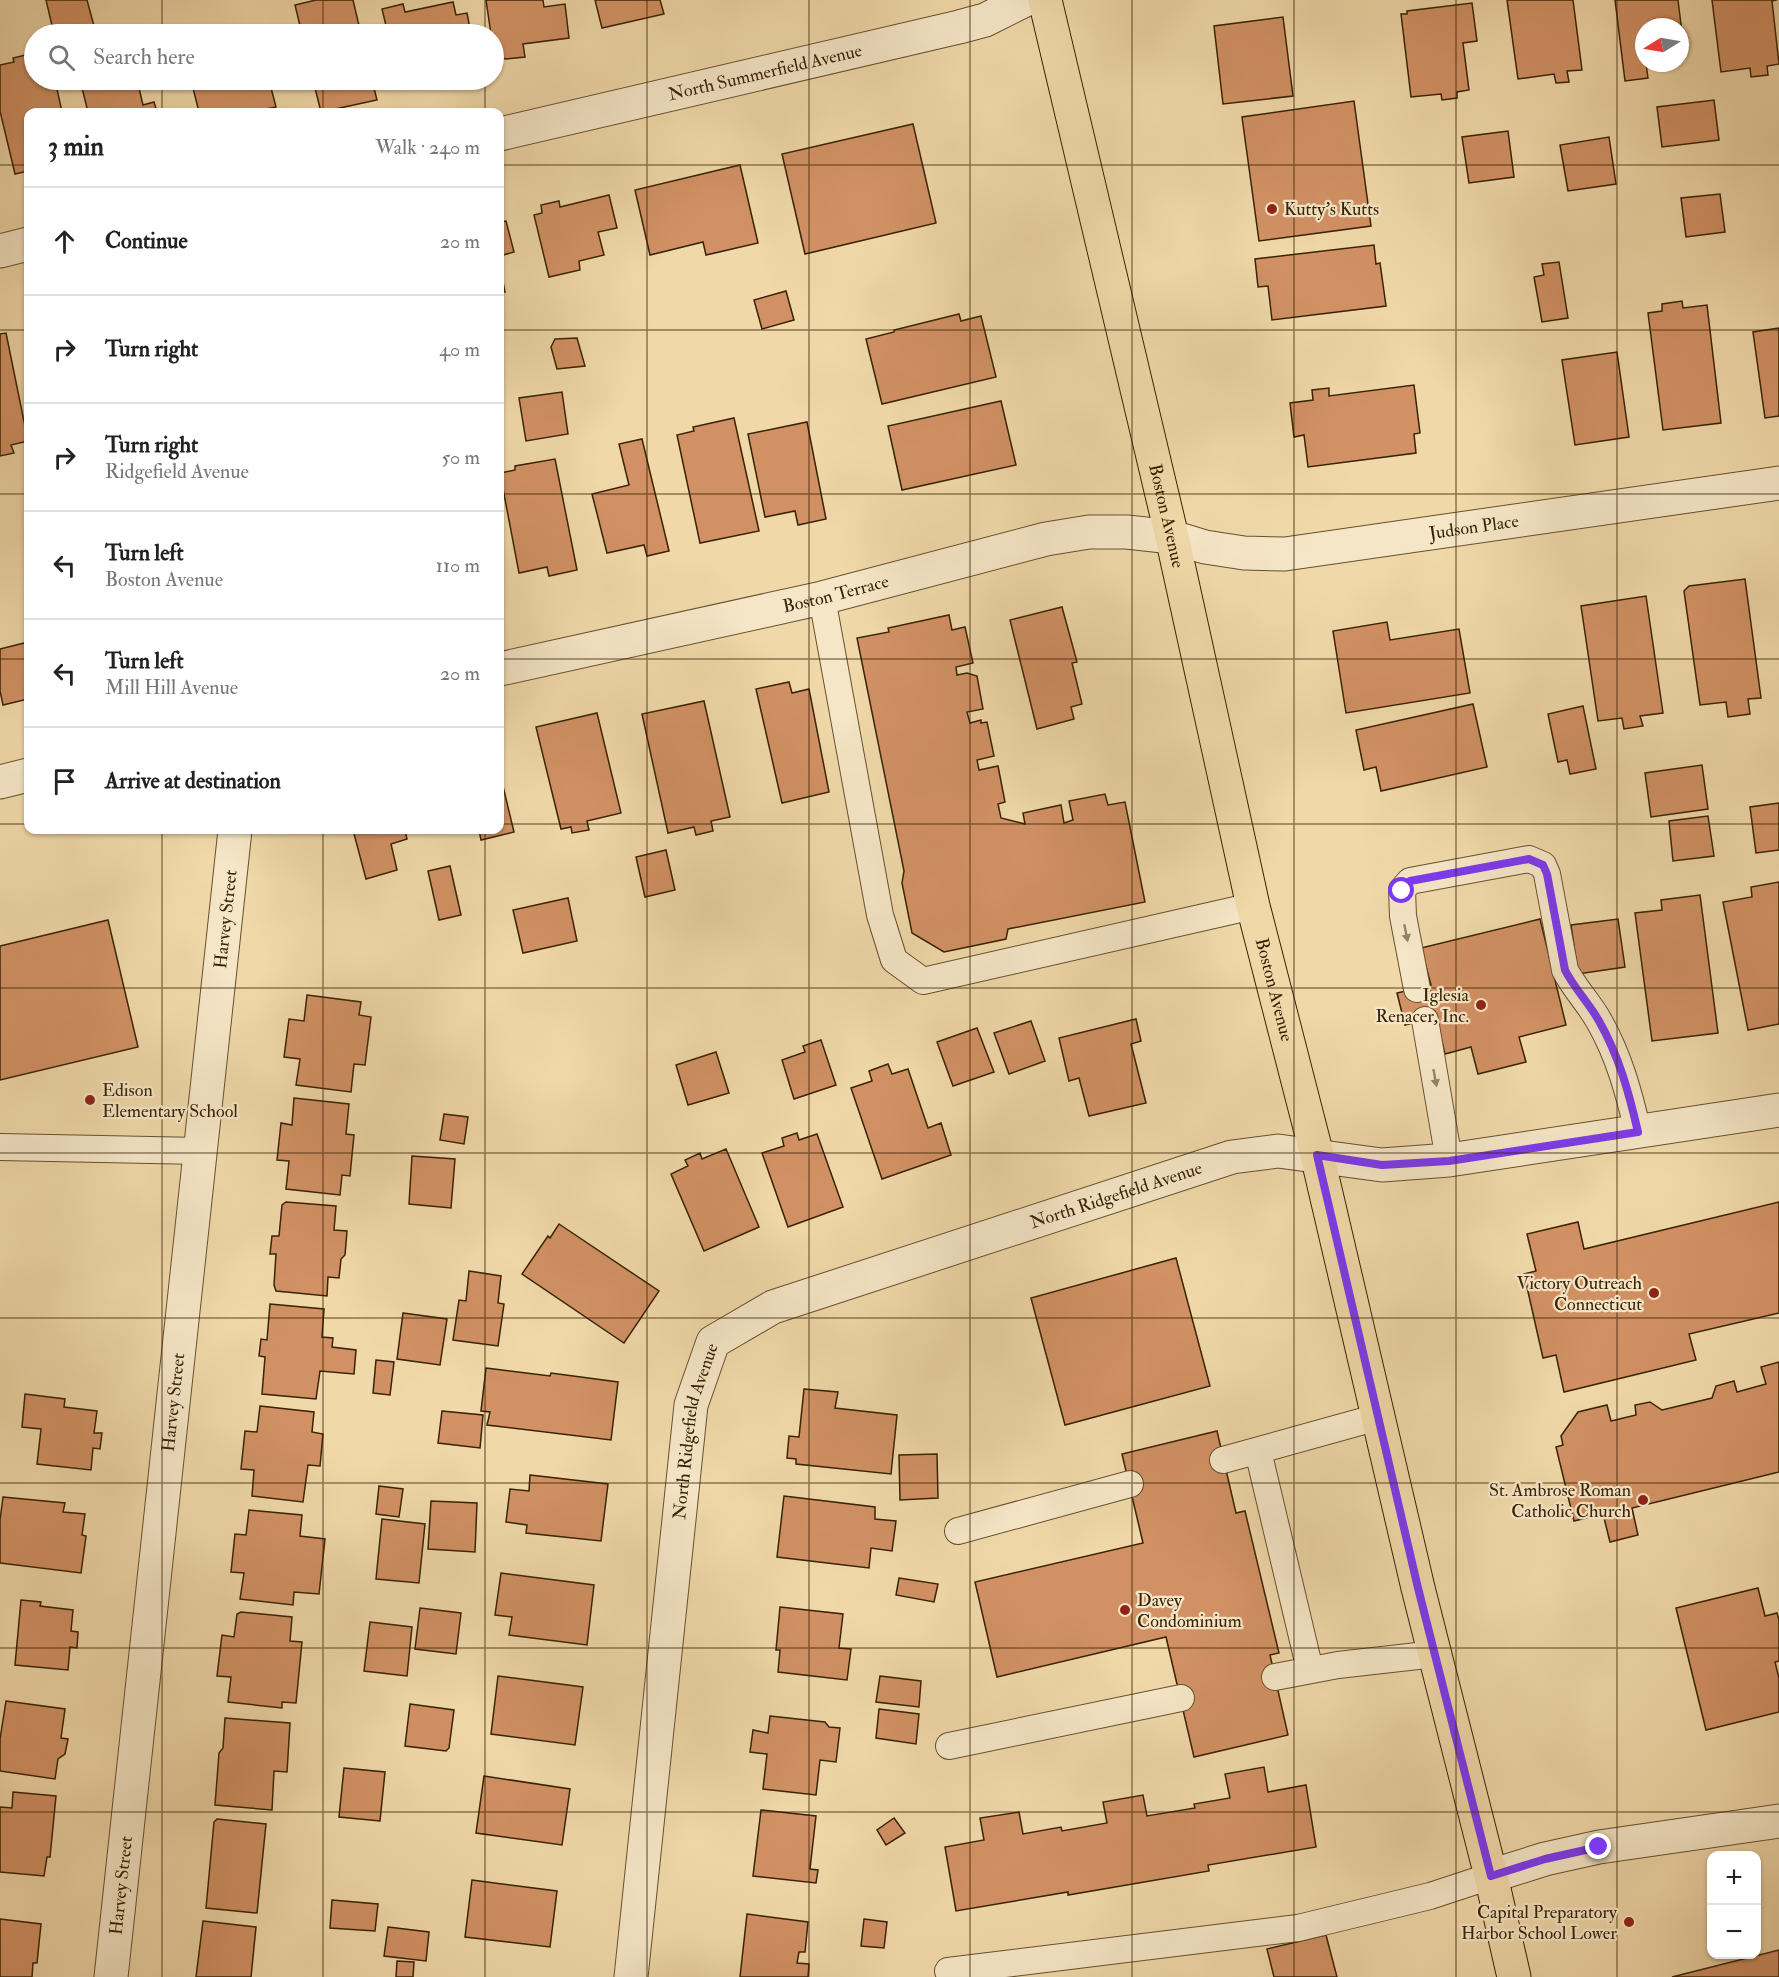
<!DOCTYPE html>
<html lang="en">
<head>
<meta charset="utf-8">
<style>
  body { margin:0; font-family:"IM FELL Double Pica",serif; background:#f6f6f6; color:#222 }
  .controls { position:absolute; right:18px; bottom:18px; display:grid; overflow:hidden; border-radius:12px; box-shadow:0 2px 4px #0004 }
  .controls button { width:54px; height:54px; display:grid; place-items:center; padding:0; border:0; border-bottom:2px solid #e0e0e0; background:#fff; color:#222; font:30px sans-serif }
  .compass { position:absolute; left:1635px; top:18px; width:54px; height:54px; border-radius:50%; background:#fff; box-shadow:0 2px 4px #0004; rotate:259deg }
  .stop { position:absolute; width:18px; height:18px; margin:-14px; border:4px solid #7c3aed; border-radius:50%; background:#fff }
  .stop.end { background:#7c3aed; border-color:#fff; box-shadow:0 2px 6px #0008 }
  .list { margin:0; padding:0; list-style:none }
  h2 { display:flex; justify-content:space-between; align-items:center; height:78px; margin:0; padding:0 24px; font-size:26px }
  h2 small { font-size:20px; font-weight:400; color:#767676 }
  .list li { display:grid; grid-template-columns:39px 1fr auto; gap:18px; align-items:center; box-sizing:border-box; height:108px; padding:0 24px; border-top:2px solid #e0e0e0 }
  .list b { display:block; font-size:22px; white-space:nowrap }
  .list p { margin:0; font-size:20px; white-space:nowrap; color:#767676 }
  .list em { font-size:20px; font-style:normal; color:#767676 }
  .icon { flex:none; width:33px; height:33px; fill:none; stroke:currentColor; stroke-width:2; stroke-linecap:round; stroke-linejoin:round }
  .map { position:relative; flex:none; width:1779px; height:1977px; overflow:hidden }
  .search { position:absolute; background:#fff; box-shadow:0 2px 4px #0004; left:24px; top:24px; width:480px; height:66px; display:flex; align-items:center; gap:15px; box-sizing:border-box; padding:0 21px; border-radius:33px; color:#767676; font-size:22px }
  .panel { position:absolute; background:#fff; box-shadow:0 2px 4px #0004; left:24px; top:108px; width:480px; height:726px; border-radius:12px }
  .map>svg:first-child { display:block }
</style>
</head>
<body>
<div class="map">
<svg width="1779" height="1977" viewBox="0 0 1779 1977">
  <rect width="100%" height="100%" fill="#f0d8a9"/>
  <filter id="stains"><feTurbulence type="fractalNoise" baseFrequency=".00333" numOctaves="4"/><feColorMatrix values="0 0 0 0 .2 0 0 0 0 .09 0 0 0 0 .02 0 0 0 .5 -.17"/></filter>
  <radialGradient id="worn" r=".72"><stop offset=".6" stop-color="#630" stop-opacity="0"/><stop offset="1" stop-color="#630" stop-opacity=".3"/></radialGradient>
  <path fill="#d19164" stroke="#392205" stroke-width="1.5" d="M46 0H87L94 26 54 34Z
    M316 0H353L361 34H302L295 5Z
    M486 0H543L544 7 565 4 569 38 523 44 525 57 506 59 494 56V34H491Z
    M595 0H660L664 14 602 28Z
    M1507 0H1573L1582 70 1567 71 1569 82 1556 83 1554 74 1518 79Z
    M1615 0H1678L1683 41 1680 42V27H1644V63H1646L1648 78 1625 81Z
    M1712 0H1777L1772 1 1779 64 1767 66 1768 75 1751 77 1750 68 1721 72Z
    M453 2 456 15 467 13 471 34H388L382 9 403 4 405 12Z
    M1472 3 1477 41 1463 43 1469 90 1457 92V98L1442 100 1441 94 1411 97 1401 14H1407V11Z
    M1283 17 1293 96 1223 104 1214 26Z
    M34 53V80H55L62 112H28V171L15 174 0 111V65L14 62 13 58Z
    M80 80H137L143 105 154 102 157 112H88Z
    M191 80H269L276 107 252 112H199Z
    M313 80H372L377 100 321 112Z
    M1714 100 1719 140 1662 147 1657 107Z
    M1354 101 1371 226 1259 241 1242 117Z
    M913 124 936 223 805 254 782 154Z
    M1508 131 1514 177 1469 183 1462 137Z
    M1609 137 1616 184 1568 191 1560 145Z
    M740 165 758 243 706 255 703 242 650 255 635 190Z
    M1720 194 1725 232 1686 237 1681 198Z
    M609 195 617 228 598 232 604 255 579 261 580 270 549 277 534 215 542 213 541 205 559 201 560 207Z
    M506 221 514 252 500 256V222Z
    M1374 245 1376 264 1380 263 1386 306 1272 320 1268 286 1258 287 1255 259Z
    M1559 262 1568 318 1542 322 1534 277 1544 275 1542 264Z
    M500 267 505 292 500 293Z
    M786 291 794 320 762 329 754 300Z
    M1682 301 1683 308 1707 305 1721 423 1663 430 1648 313 1662 311V304Z
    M959 314 961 321 981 316 996 377 882 404 866 339 894 332V330Z
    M1779 328V416L1765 418 1753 332Z
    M6 333 28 441 11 445 14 453 0 456V334Z
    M577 338 585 366 557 369 551 347 555 339Z
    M1617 352 1629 437 1575 445 1562 360Z
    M1414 385 1420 433 1414 434 1416 453 1308 467 1304 435 1294 437 1290 403 1313 400 1312 390 1329 388V396Z
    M562 392 568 434 526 441 519 398Z
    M1001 401 1016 465 902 490 888 426Z
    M734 418 759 531 700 543 677 435 694 431 693 427Z
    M807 422 826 519 798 525 795 511 765 517 748 434Z
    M642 439 669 551 647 556 644 545 607 553 592 494 629 485 619 444Z
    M555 459 577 570 549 576 547 567 519 573 500 473 515 470V466Z
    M1745 579 1761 698 1748 699 1750 714 1728 717 1726 702 1700 705 1684 591 1689 586Z
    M1646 596 1663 713 1640 716 1643 726 1624 729 1622 718 1598 721 1581 606Z
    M1062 607 1077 662 1072 663 1082 704 1071 707 1074 719 1037 729 1010 620Z
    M949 615 952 630 965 627 973 663 956 667 957 675 967 673 977 676 983 709 967 712 970 723 981 720V723L987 722 994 756 977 760 979 770 998 766 1005 802 998 804 1001 818 1025 824 1023 813 1061 805 1064 823 1073 820 1069 801 1105 794 1108 805 1125 802 1145 902 1008 929 1006 939 944 952 912 933 902 883 904 871 857 638 889 632 888 628Z
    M1387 622 1390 640 1459 629 1470 693 1346 713 1333 631Z
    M28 642V699L3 705 0 691V649Z
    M789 682 792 693 809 689 829 792 782 803 756 689Z
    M704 701 730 817 711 821 713 831 696 835 694 827 668 833 642 714Z
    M1473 704 1487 767 1381 791 1376 767 1364 770 1356 730Z
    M1583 706 1596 769 1570 774 1567 760 1558 762 1548 714Z
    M597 713 621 813 587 821 589 830 572 833 571 827 561 829 536 727Z
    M1702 765 1708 809 1651 817 1645 773Z
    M500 774 514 832 481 840 479 830H500Z
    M1779 803V850L1756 853 1750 807Z
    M1708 816 1714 856 1673 861 1669 821Z
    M353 830H405L407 839 391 844 397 870 366 879Z
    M666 850 675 890 645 897 636 857Z
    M450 866 461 915 439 920 428 871Z
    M1779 882V1024L1748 1030 1723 902 1752 897 1751 887Z
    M1700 895 1718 1033 1652 1041 1635 913 1662 910 1661 900Z
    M568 898 577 941 523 953 513 910Z
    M1540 919 1566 1025 1519 1037 1526 1062 1478 1074 1471 1047 1445 1054 1436 1017 1405 1025 1397 993 1431 985 1421 948Z
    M1618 919 1625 967 1578 974 1571 925Z
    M108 920 138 1047 0 1080V946Z
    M307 995 361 1002 359 1015 371 1017 365 1065 354 1064 351 1092 296 1085 300 1059 284 1057 289 1019 304 1021Z
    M1136 1019 1141 1041 1131 1044 1146 1103 1089 1116 1079 1078 1069 1081 1059 1038Z
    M1031 1021 1045 1061 1009 1074 994 1033Z
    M977 1028 994 1072 953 1086 937 1042Z
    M821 1040 836 1085 794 1099 782 1060 805 1052 803 1046Z
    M716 1052 729 1093 688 1105 676 1065Z
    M888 1064 892 1074 908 1069 928 1128 941 1123 951 1155 882 1179 851 1088 872 1081 869 1071Z
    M294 1098 349 1104 346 1134 354 1135 350 1176 342 1175 340 1195 286 1189 289 1161 277 1160 281 1123 292 1125Z
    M444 1114 468 1117 464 1144 440 1140Z
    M797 1133 799 1140 817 1134 843 1207 788 1227 762 1153 784 1146 782 1138Z
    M726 1149 759 1227 704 1251 671 1174 688 1166 685 1160 700 1153 702 1159Z
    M412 1156 455 1159 451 1208 409 1204Z
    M286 1202 336 1206 334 1230 347 1231 345 1255 341 1259 339 1278 328 1277 327 1296 276 1291 274 1285 276 1254H270L272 1236H279L282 1205Z
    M1779 1202V1313L1689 1334 1696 1360 1564 1392 1556 1355 1543 1358 1524 1274 1536 1271 1527 1234 1578 1222 1584 1249Z
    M559 1224 659 1291 624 1343 522 1274 548 1236 550 1238Z
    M1176 1258 1210 1386 1065 1425 1031 1298Z
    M469 1271 501 1276 498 1303 504 1304 498 1346 453 1340 459 1300 466 1301Z
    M270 1304 324 1309 322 1337 333 1338 332 1347 356 1350 354 1374 320 1371 316 1399 262 1394 265 1357 259 1356 261 1339 267 1340Z
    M403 1313 447 1319 440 1365 397 1359Z
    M376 1360 394 1362 390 1395 373 1393Z
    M1779 1362V1472L1632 1508 1638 1535 1610 1542 1603 1514 1574 1521 1556 1447 1563 1445 1561 1436 1578 1412 1607 1405 1611 1421 1636 1415 1635 1405 1650 1402 1662 1410 1712 1398 1716 1386 1734 1381 1737 1392 1766 1384 1761 1367Z
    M486 1368 550 1376 551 1373 618 1382 611 1440 487 1425 490 1412 481 1411Z
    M804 1389 838 1392 835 1408 897 1415 891 1474 796 1464V1459L787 1458 789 1436 799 1437Z
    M25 1394 65 1399 64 1407 97 1411 94 1433H102L100 1449 93 1448 91 1470 37 1464 41 1429 22 1427Z
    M260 1406 314 1412 312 1432 323 1434 320 1466 308 1465 303 1502 252 1496 254 1470 241 1469 245 1431 257 1432Z
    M442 1411 483 1415 480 1448 438 1443Z
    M1217 1431 1236 1513 1245 1511 1279 1653 1270 1655 1288 1735 1194 1757 1166 1637 997 1677 975 1582 1143 1543 1122 1454Z
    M937 1454 938 1498 900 1500 899 1455Z
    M530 1475 608 1484 601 1541 526 1533 527 1525 506 1522 510 1489 529 1491Z
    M379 1486 403 1489 399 1517 376 1514Z
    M784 1496 875 1507V1519L896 1521 892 1551 871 1548 869 1568 777 1557Z
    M3 1497 65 1503 63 1512 85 1514 82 1535 86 1536 81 1573 0 1563V1520Z
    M431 1501 477 1503 475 1552 428 1549Z
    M249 1510 302 1515 300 1536 325 1539 319 1594 294 1592 293 1605 240 1599 244 1573 231 1572 235 1534 246 1535Z
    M382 1519 425 1524 419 1583 376 1579Z
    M501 1573 594 1585 587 1645 509 1635 512 1617 495 1615Z
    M899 1578 938 1584 934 1602 896 1595Z
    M1758 1588 1765 1616 1777 1613 1779 1620V1661L1775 1662 1779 1678V1712L1706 1730 1676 1608Z
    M21 1600 41 1602 40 1606 73 1610 71 1631 78 1632 77 1648 70 1647 68 1670 15 1665Z
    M780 1607 843 1614 839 1648 851 1649 847 1680 778 1672 780 1650H776Z
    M420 1608 461 1613 456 1654 415 1649Z
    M241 1612 292 1617 290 1641 302 1642 296 1703 282 1702V1708L228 1702 231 1677 217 1676 222 1635 234 1637 237 1614Z
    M370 1622 412 1627 407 1676 364 1671Z
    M498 1676 583 1687 575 1745 491 1734Z
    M880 1676 921 1681 919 1707 876 1702Z
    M6 1701 65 1709 61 1738 68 1739 65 1754 58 1759 55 1779 0 1771V1739Z
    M410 1704 454 1710 449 1748 446 1751 405 1746Z
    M879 1709 919 1714 916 1744 876 1738Z
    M770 1716 825 1722 829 1727 840 1728 836 1762 820 1760 816 1795 763 1789 767 1754 750 1752 753 1730 768 1733Z
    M225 1718 290 1723 287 1772 274 1771 272 1810 215 1805 219 1753 223 1748Z
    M1264 1767 1268 1792 1306 1785 1316 1847 1208 1865 1209 1871 1068 1895V1892L956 1911 945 1847 984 1840 980 1818 1019 1812 1023 1834 1061 1827 1062 1831 1107 1823 1103 1802 1143 1795 1147 1816 1195 1808 1194 1804 1230 1798 1225 1774Z
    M344 1768 385 1772 380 1821 339 1817Z
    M484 1776 570 1789 562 1845 476 1833Z
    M13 1792 56 1796 50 1857H47L44 1876 0 1872V1807L12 1808Z
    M761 1810 816 1816 810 1869 818 1870 816 1883 753 1876Z
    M894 1818 905 1833 886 1845 877 1830Z
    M217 1819 266 1824 257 1913 206 1908 214 1822Z
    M472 1880 557 1891 550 1947 465 1937Z
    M332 1900 378 1904 375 1931 330 1928Z
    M747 1914 808 1922 805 1952H799L797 1963 809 1964 808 1977H740Z
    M0 1919 41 1924 37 1963H33L32 1977H0Z
    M864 1919 887 1922 884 1948 861 1946Z
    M203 1921 256 1927 251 1977H196Z
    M388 1927 429 1932 426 1961 384 1956Z
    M1326 1935 1337 1977H1274L1267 1949Z
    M1779 1950V1977H1672Z
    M397 1961 414 1962 413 1977H396Z"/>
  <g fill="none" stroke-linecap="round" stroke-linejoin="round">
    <defs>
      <path id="service" d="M822 598 880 915 894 960 923 981 1253 906
        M1417 989 1403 916 1402 890 1410 881 1529 859 1543 865 1547 874 1565 970C1574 988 1589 1003 1599 1021 1619 1056 1629 1093 1638 1132
        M1425 1020 1449 1160
        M0 1147 201 1151
        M1258 1451 1310 1670
        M1223 1460 1378 1417
        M958 1531 1130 1484
        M1275 1677 1338 1665 1435 1654
        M949 1746 1181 1698
        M948 1971 1298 1928 1430 1896 1491 1876"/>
      <g id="minor">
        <path id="s1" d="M500 134 959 27 985 20 1025 0"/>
        <path d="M0 251 28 244"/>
        <path id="s2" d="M500 669 822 598 1046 539 1089 532H1127L1172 537 1205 547 1244 553 1285 554 1779 483"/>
        <path d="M0 782 28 775"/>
        <path d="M1491 1876 1545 1859 1599 1847 1779 1821"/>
        <path id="s3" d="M111 1977 235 830"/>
        <path id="s4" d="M631 1977 691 1405 713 1342 773 1307 1232 1157 1278 1151 1382 1165 1449 1160 1779 1110"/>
      </g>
      <g id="primary">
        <path id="s5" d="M1045 0 1172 537 1253 906 1317 1155 1418 1588 1491 1876 1514 1977"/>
      </g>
    </defs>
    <use href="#service" stroke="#67502e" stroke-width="28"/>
    <use href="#minor" stroke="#67502e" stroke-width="35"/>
    <use href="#primary" stroke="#392205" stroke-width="35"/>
    <use href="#service" stroke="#f5e6c7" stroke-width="26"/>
    <use href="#minor" stroke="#f5e6c7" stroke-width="33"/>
    <use href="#primary" stroke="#f0d8a9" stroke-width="33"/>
  </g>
  <defs><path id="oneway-solid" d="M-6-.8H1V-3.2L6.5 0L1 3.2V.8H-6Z" transform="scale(1.5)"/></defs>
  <g fill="#978466">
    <use href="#oneway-solid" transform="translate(1406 933) rotate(79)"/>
    <use href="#oneway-solid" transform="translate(1435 1078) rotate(80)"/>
  </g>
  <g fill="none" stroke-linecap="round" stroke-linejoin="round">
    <path stroke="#7c3aed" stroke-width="8" d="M1402 891 1410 881 1529 859 1543 865 1547 874 1565 970C1574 988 1589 1003 1599 1021 1619 1056 1629 1093 1638 1132L1449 1161 1382 1165 1317 1155 1418 1588 1491 1876 1545 1859 1599 1847"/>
  </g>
  <path fill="none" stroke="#392205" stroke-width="1.5" stroke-opacity="0.55" d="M162 0V34M323 0V34M485 0V34M647 0V1977M809 0V1977M970 0V1977M1132 0V1977M1294 0V1977M1456 0V1977M1617 0V1977M162 80V112M323 80V112M485 80V112M0 165H28M500 165H1779M0 330H28M500 330H1779M0 494H28M500 494H1779M0 659H28M500 659H1779M0 824H28M500 824H1779M162 830V1977M323 830V1977M485 830V1977M0 988H1779M0 1153H1779M0 1318H1779M0 1483H1779M0 1648H1779M0 1812H1779"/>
  <g fill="#8f2418" stroke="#f5e6c7" stroke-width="2">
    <circle cx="1272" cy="209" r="6"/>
    <circle cx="1481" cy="1005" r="6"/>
    <circle cx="90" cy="1100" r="6"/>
    <circle cx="1654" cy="1293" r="6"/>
    <circle cx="1643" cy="1500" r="6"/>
    <circle cx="1125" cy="1610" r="6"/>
    <circle cx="1629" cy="1922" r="6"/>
  </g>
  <g text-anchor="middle" stroke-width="4.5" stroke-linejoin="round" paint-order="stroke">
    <g font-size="18" fill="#392205" stroke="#f5e6c7">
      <text dy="6" stroke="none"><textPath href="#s1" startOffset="272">North Summerfield Avenue</textPath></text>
      <text dy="6" stroke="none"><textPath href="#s5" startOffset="530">Boston Avenue</textPath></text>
      <text dy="6" stroke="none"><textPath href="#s2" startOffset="994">Judson Place</textPath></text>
      <text dy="6" stroke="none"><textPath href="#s2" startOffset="344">Boston Terrace</textPath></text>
      <text dy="6" stroke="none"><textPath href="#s3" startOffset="1064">Harvey Street</textPath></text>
      <text dy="6" stroke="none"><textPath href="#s5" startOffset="1016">Boston Avenue</textPath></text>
      <text dy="6" stroke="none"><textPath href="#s4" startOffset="1072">North Ridgefield Avenue</textPath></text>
      <text dy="6" stroke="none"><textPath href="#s3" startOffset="578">Harvey Street</textPath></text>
      <text dy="6" stroke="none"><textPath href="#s4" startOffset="550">North Ridgefield Avenue</textPath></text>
      <text dy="6" stroke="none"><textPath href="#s3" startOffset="92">Harvey Street</textPath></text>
    </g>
    <g font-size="18" fill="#392205" stroke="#f5e6c7" text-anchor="end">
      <text x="1284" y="215" text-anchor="start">Kutty's Kutts</text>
      <text x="1469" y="1001">Iglesia<tspan x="1469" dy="21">Renacer, Inc.</tspan></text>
      <text x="102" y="1096" text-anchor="start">Edison<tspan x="102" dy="21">Elementary School</tspan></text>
      <text x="1642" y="1289">Victory Outreach<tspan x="1642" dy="21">Connecticut</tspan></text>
      <text x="1631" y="1496">St. Ambrose Roman<tspan x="1631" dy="21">Catholic Church</tspan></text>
      <text x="1137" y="1606" text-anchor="start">Davey<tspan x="1137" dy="21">Condominium</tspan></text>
      <text x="1617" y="1918">Capital Preparatory<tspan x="1617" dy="21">Harbor School Lower</tspan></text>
    </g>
  </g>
  <rect width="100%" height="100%" filter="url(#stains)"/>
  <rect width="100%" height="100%" fill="url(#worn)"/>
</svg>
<div class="controls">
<button>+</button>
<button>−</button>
</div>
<svg class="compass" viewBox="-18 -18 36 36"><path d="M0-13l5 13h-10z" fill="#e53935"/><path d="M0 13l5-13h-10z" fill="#767676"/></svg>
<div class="stop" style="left:1402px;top:891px"></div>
<div class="stop end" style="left:1599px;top:1847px"></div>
<div class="search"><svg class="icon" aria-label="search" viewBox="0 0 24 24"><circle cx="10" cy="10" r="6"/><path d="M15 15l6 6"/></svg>Search here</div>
<section class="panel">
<h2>3 min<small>Walk · 240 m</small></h2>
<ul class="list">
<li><svg class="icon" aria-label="ahead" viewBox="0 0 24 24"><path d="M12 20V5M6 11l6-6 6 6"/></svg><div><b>Continue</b></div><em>20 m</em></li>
<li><svg class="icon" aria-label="right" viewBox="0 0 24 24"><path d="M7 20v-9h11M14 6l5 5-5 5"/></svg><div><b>Turn right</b></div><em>40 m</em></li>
<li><svg class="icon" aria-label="right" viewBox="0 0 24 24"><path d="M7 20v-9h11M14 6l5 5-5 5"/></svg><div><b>Turn right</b><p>Ridgefield Avenue</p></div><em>50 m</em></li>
<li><svg class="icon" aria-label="left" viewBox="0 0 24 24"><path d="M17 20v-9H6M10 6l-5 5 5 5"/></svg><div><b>Turn left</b><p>Boston Avenue</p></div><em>110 m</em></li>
<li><svg class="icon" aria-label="left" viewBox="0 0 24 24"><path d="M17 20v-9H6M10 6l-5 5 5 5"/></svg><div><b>Turn left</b><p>Mill Hill Avenue</p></div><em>20 m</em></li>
<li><svg class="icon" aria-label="arrive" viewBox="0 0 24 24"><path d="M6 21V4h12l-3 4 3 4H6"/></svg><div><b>Arrive at destination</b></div></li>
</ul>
</section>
</div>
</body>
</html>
